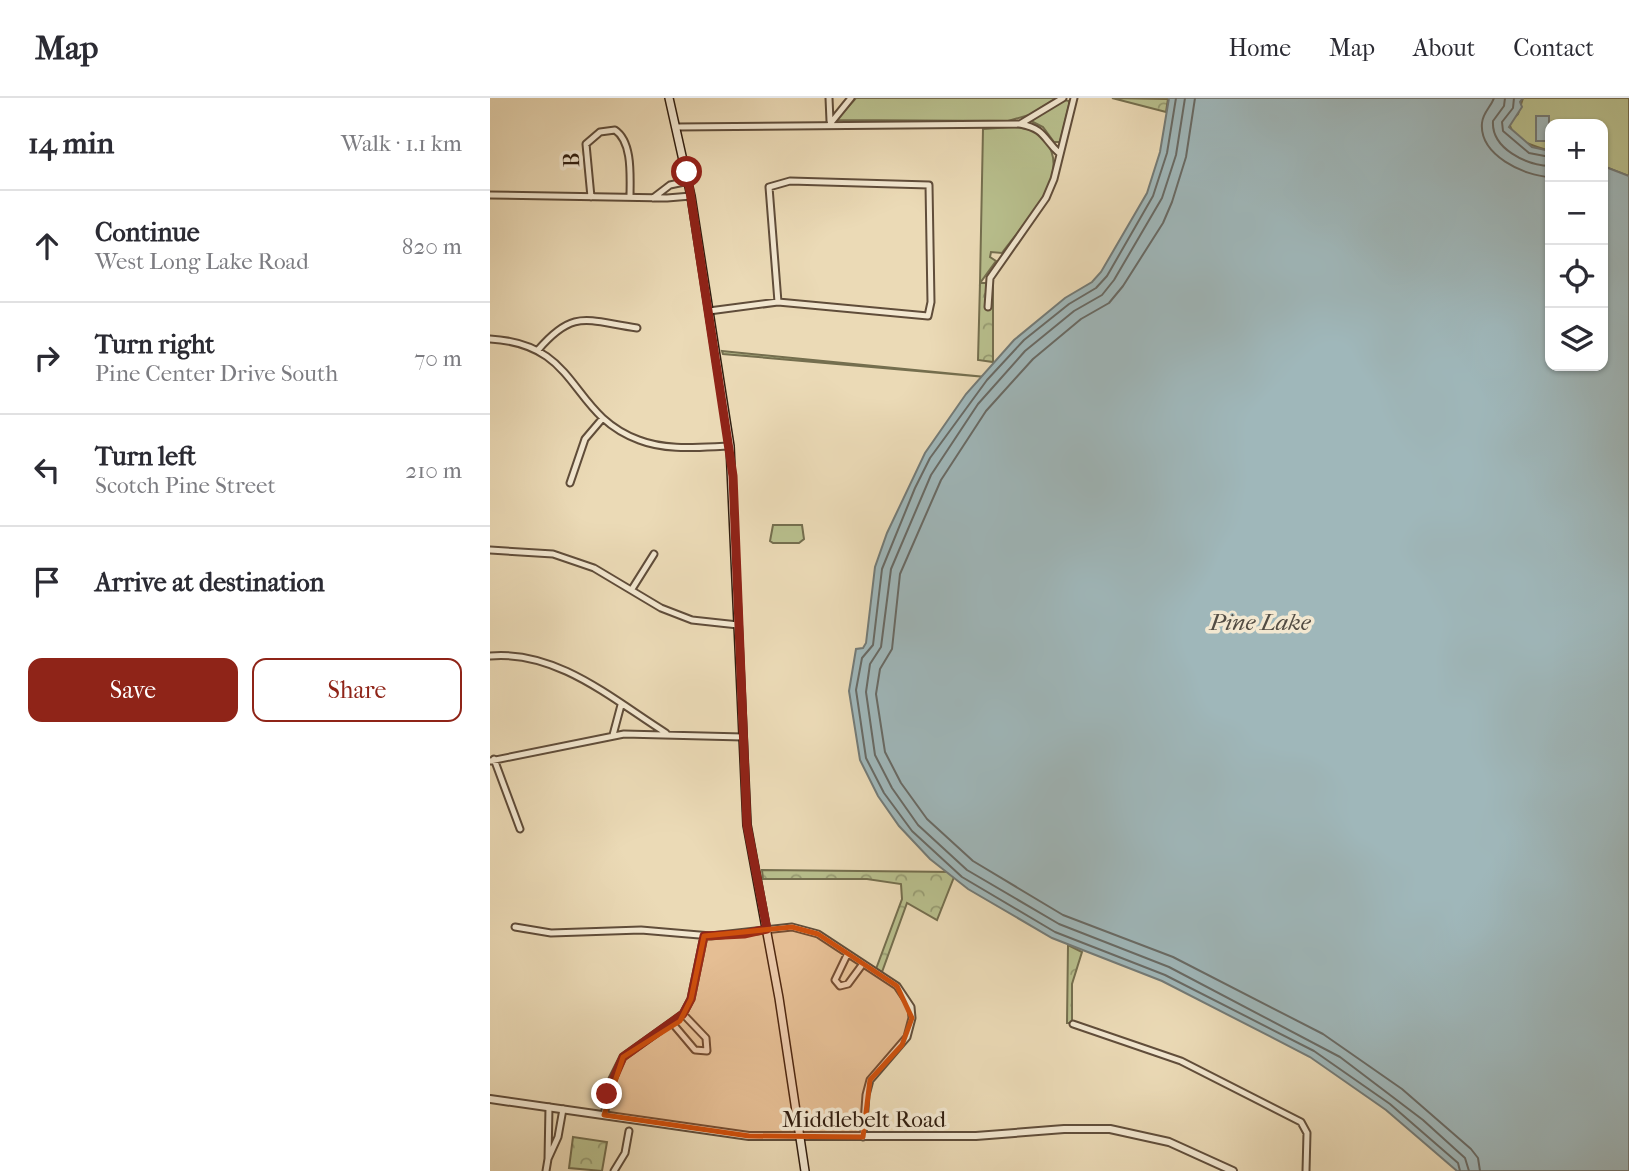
<!DOCTYPE html>
<html lang="en">
<head>
<meta charset="utf-8">
<style>
  body { margin:0; font-family:"IM FELL French Canon",serif; background:#f7f7f7; color:#2b2b33 }
  .controls { position:absolute; right:21px; top:21px; display:grid; overflow:hidden; border-radius:14px; box-shadow:0 2px 5px #0004 }
  .controls button { width:63px; height:63px; display:grid; place-items:center; padding:0; border:0; border-bottom:2px solid #e1e1e2; background:#fff; color:#2b2b33; font:35px sans-serif }
  .stop { position:absolute; width:21px; height:21px; margin:-16px; border:5px solid #8f2418; border-radius:50%; background:#fff }
  .stop.end { background:#8f2418; border-color:#fff; box-shadow:0 2px 7px #0008 }
  .list { margin:0; padding:0; list-style:none }
  h2 { display:flex; justify-content:space-between; align-items:center; height:91px; margin:0; padding:0 28px; font-size:30px }
  h2 small { font-size:23px; font-weight:400; color:#7c7c81 }
  .list li { display:grid; grid-template-columns:46px 1fr auto; gap:21px; align-items:center; box-sizing:border-box; height:112px; padding:0 28px; border-top:2px solid #e1e1e2 }
  .list b { display:block; font-size:26px; white-space:nowrap }
  .list p { margin:0; font-size:23px; white-space:nowrap; color:#7c7c81 }
  .list em { font-size:23px; font-style:normal; color:#7c7c81 }
  .actions { display:flex; gap:14px; padding:21px 28px }
  .actions a { flex:1; padding:16px 0; border:2px solid #8f2418; border-radius:14px; text-align:center; font-size:24px; color:#8f2418 }
  .actions .main { background:#8f2418; color:#fff }
  .icon { flex:none; width:38px; height:38px; fill:none; stroke:currentColor; stroke-width:2; stroke-linecap:round; stroke-linejoin:round }
  .map { position:relative; flex:none; width:1139px; height:1073px; overflow:hidden }
  header { display:flex; align-items:center; gap:42px; box-sizing:border-box; height:98px; padding:0 35px; background:#fff; border-bottom:2px solid #e1e1e2 }
  header strong { font-size:33px }
  nav { display:flex; gap:38px; margin-inline-start:auto; font-size:24px }
  main { display:flex }
  aside { flex:1; background:#fff }
  .map>svg:first-child { display:block }
</style>
</head>
<body>
<header>
<strong>Map</strong>
<nav><a>Home</a><a>Map</a><a>About</a><a>Contact</a></nav>
</header>
<main>
<aside>
<h2>14 min<small>Walk · 1.1 km</small></h2>
<ul class="list">
<li><svg class="icon" aria-label="ahead" viewBox="0 0 24 24"><path d="M12 20V5M6 11l6-6 6 6"/></svg><div><b>Continue</b><p>West Long Lake Road</p></div><em>820 m</em></li>
<li><svg class="icon" aria-label="right" viewBox="0 0 24 24"><path d="M7 20v-9h11M14 6l5 5-5 5"/></svg><div><b>Turn right</b><p>Pine Center Drive South</p></div><em>70 m</em></li>
<li><svg class="icon" aria-label="left" viewBox="0 0 24 24"><path d="M17 20v-9H6M10 6l-5 5 5 5"/></svg><div><b>Turn left</b><p>Scotch Pine Street</p></div><em>210 m</em></li>
<li><svg class="icon" aria-label="arrive" viewBox="0 0 24 24"><path d="M6 21V4h12l-3 4 3 4H6"/></svg><div><b>Arrive at destination</b></div></li>
</ul>
<div class="actions"><a class="main">Save</a><a>Share</a></div>
</aside>
<div class="map">
<svg width="1139" height="1073" viewBox="0 0 1139 1073">
  <defs>
    <pattern id="park-crowns" width="20" height="18" patternUnits="userSpaceOnUse" patternTransform="scale(1.75)"><rect width="20" height="18" fill="#b8bf8d"/><path d="M2 6a3 3 0 1 1 6 0M12 15a3 3 0 1 1 6 0" fill="none" stroke="#969b72"/></pattern>
  </defs>
  <rect width="100%" height="100%" fill="#ebdab6"/>
  <filter id="stains"><feTurbulence type="fractalNoise" baseFrequency=".00286" numOctaves="4"/><feColorMatrix values="0 0 0 0 .2 0 0 0 0 .09 0 0 0 0 .02 0 0 0 .5 -.17"/></filter>
  <radialGradient id="worn" r=".72"><stop offset=".6" stop-color="#630" stop-opacity="0"/><stop offset="1" stop-color="#630" stop-opacity=".3"/></radialGradient>
  <path fill="#b8bf8d" stroke="#746e4e" stroke-width="2" d="M366 0H567L539 17 518 23 346 22Z
    M1033 0H1139V78L1113 68V26H1060V53C1044 48 1024 44 1019 25L1028 16Z
    M574 2 579 3V7L570 44H564L553 29 541 23Z
    M522 29C538 30 546 32 556 44 583 78 531 128 512 155L501 154 500 159 506 163 490 185 493 31Z
    M283 427H312L314 441 309 445H283L280 443Z"/>
  <path fill="url(#park-crowns)" stroke="#746e4e" stroke-width="2" d="M622 0 678 1 676 14Z
    M490 185H503V264L488 262Z
    M232 253 496 279 233 256Z
    M272 772 466 774 447 822 417 805 392 874 386 871 412 801 411 786 377 781H273Z
    M578 847 592 854 582 886V925H577Z
    M83 1039 117 1044 112 1073 79 1070Z"/>
  <path fill="#9fb7ba" stroke="#737a76" stroke-width="2" d="M679 0H1033L1030 4 1032 9 1019 29 1042 49 1060 53V268H1113V68L1139 78V1073H967L896 1012 820 959 672 883 562 840 478 791 440 761 409 728 388 698 370 662 359 593 366 551 373 550 376 545 385 469 397 435 435 355 476 296 524 242 575 200 602 184 611 174 657 95 670 54Z
    M1046 18H1059V43H1046Z"/>
  <g fill="none" stroke-linecap="round" stroke-linejoin="round">
    <path stroke="#686a65" stroke-width="2" d="M686 0 677 55 663 98 617 178 606 190 579 206 534 242 497 282 440 360 425 390 392 471 383 547 372 560 366 592 376 660 394 695 422 733 472 779 565 834 675 877 824 953 900 1006 968 1065 970 1073
      M695 0 686 57 672 100 624 182 612 197 584 213 535 253 488 306 441 377 401 471 391 549 380 566 376 594 385 657 402 690 428 727 477 772 569 826 679 869 850 959 933 1022 975 1060 979 1073
      M705 0 696 59 682 104 673 125 633 188 619 205 591 221 543 261 496 313 451 382 410 476 402 551 390 571 386 596 395 654 411 685 437 721 483 763 573 817 683 859 833 936 912 991 981 1051 988 1060 990 1073
      M1004 0C1001 9 993 14 992 25 989 57 1034 78 1060 79
      M1015 0 1014 8 1003 23C1001 51 1037 67 1060 68
      M1024 0 1023 10 1012 24 1013 33 1039 55 1060 59"/>
    <defs>
      <path id="minor" d="M339 0 340 23
        M340 26 361 0
        M530 26 573 0
        M187 29 530 26C556 31 553 41 570 56
        M0 97 177 100 201 98
        M101 99 96 46 110 34 125 32C143 44 140 79 140 99
        M163 100 180 87 199 83
        M498 209 500 180 556 100 564 81 584 0
        M219 213 288 204 438 218 441 204 439 87 300 83 279 89 288 204
        M0 241C91 246 78 316 149 342 177 353 210 349 240 348
        M48 252C84 210 97 223 147 230
        M80 385 95 341 112 321
        M0 452 63 456 104 470 171 510 202 522 248 527
        M142 491 164 456
        M0 558C67 552 122 601 176 635
        M123 637 131 607
        M4 661 30 731
        M0 663 134 636 253 639
        M25 829 61 835 151 832 221 838 302 829 328 836 407 888 421 909 422 920 417 939 380 982 376 997 373 1039
        M357 857 345 882 350 888 358 886 372 867
        M183 926 205 952 217 953 216 940 193 916
        M583 926 691 963 811 1024 817 1035 816 1073
        M59 1009 58 1061 68 1039 73 1011
        M114 1017 122 981 133 959 193 916 201 901 214 838
        M56 1073 58 1061
        M124 1073 135 1055 139 1033"/>
      <path id="tertiary" d="M0 1001 259 1038H486L574 1031H620L679 1044 743 1073"/>
      <path id="secondary" d="M179 0 201 98 240 348 257 727 289 900 315 1073"/>
    </defs>
    <use href="#minor" stroke="#604d3a" stroke-width="9"/>
    <use href="#tertiary" stroke="#604d3a" stroke-width="10"/>
    <use href="#secondary" stroke="#311e10" stroke-width="10"/>
    <use href="#minor" stroke="#f2e7d0" stroke-width="5"/>
    <use href="#tertiary" stroke="#f2e7d0" stroke-width="6"/>
    <use href="#secondary" stroke="#f2e7d0" stroke-width="7"/>
  </g>
  <g fill="none" stroke-linecap="round" stroke-linejoin="round">
    <path stroke="#8f2418" stroke-width="9" d="M117 996 133 959 193 916 201 901 214 838 254 836 277 831 257 727 243 378 197 74"/>
  </g>
  <path fill="#cd500d" fill-opacity="0.2" stroke="#cd500d" stroke-width="5" stroke-linejoin="round" d="M302 829 328 836 407 888 422 920 412 947 380 982 373 1039 259 1038 114 1017 133 959 190 923 201 901 214 838Z"/>
  <g text-anchor="middle" stroke-width="7" stroke-linejoin="round" paint-order="stroke">
    <g font-size="23" fill="#311e10" stroke="#f2e7d0">
      <text transform="translate(81 62) rotate(-91)" y="8">B</text>
      <text x="374" y="1029">Middlebelt Road</text>
    </g>
    <g font-size="24" font-style="italic" fill="#524c43" stroke="#f2e7d0">
      <text x="770" y="532">Pine Lake</text>
    </g>
  </g>
  <rect width="100%" height="100%" filter="url(#stains)"/>
  <rect width="100%" height="100%" fill="url(#worn)"/>
</svg>
<div class="controls">
<button>+</button>
<button>−</button>
<button><svg class="icon" aria-label="locate" viewBox="0 0 24 24"><circle cx="12" cy="12" r="6"/><path d="M12 2v4M12 18v4M2 12h4M18 12h4"/></svg></button>
<button><svg class="icon" aria-label="layers" viewBox="0 0 24 24"><path d="M12 4l9 5-9 5-9-5zM3 14l9 5 9-5"/></svg></button>
</div>
<div class="stop" style="left:197px;top:74px"></div>
<div class="stop end" style="left:117px;top:996px"></div>
</div>
</main>
</body>
</html>
